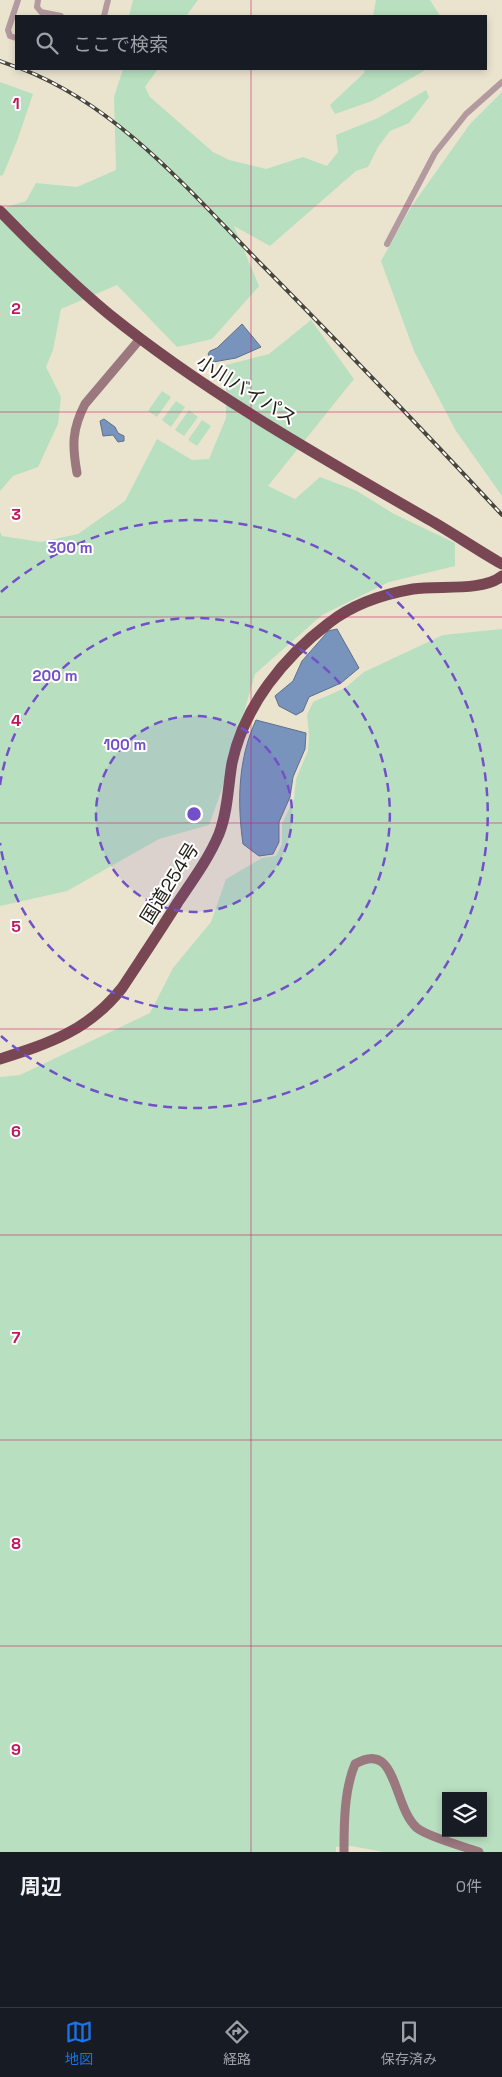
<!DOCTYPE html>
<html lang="ja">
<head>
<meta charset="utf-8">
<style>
  body { margin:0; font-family:"Space Grotesk","Noto Sans JP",sans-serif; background:#20242c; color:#f1f3f6 }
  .controls { position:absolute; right:15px; bottom:15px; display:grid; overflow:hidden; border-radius:0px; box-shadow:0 2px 8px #0003 }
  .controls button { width:45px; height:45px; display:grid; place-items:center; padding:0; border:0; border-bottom:1px solid #363941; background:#171b24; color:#f1f3f6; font:25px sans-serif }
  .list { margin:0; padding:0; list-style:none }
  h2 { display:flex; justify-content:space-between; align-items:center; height:65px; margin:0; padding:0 20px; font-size:21px }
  h2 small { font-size:16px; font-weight:400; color:#9ea1a6 }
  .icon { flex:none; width:28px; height:28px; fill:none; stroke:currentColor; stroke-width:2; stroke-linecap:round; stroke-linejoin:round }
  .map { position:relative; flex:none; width:502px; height:1852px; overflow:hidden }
  .search { position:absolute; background:#171b24; box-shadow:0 2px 8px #0003; left:15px; right:15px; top:15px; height:55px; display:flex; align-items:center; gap:12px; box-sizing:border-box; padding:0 18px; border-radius:0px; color:#9ea1a6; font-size:19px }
  .sheet { height:155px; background:#171b24 }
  nav { display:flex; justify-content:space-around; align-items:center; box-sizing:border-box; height:70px; border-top:1px solid #363941; background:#171b24; font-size:14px; color:#9ea1a6 }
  nav a { display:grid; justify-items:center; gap:2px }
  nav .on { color:#1a73e8 }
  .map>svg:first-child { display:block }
</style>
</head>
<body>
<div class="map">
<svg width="502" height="1852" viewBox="0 0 502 1852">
  <rect width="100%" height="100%" fill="#eae4cf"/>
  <path fill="#b8dfc0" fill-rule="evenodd" d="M133 0H198L186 16H129Z
    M376 0H430L440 16H373Z
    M123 69H158L145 87 150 97 213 152 229 160 266 169 303 157 327 166 338 152 336 135 378 118 426 90 429 97 409 123 390 131 378 147 368 167 356 171 270 246 234 226 259 286 212 339 177 347 117 285 61 309 53 350 46 367 61 397 58 424 38 467 13 476 0 491V209L26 201 36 183 77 187 116 170 114 97Z
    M365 69H427L372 101 335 114 330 105 364 73Z
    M0 82 33 94 17 141 3 175 0 176Z
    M502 92V496L456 431 414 351 381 261 411 207 470 124Z
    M311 320 354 379 268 486 295 499 320 477 357 491 394 514 455 543V566L389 582 322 615 255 674 222 789 209 825 159 839 67 891 0 906V532L2 536 41 542 78 534 125 501 157 439 192 460 209 459 226 418V365L269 354Z
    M162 391 171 397 157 417 148 411Z
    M176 401 185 407 171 427 162 420Z
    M189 410 198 417 184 436 175 430Z
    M202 420 211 426 197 446 188 440Z
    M502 629V1852H384L351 1846 336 1847V1852H0V1077L20 1075 150 1013 173 968 211 922 226 879 262 858 276 856 282 844V824L294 799 296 779 308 751 309 735 307 715 313 702 345 688 364 672 443 635ZM446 1796H483V1833H446Z"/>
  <path fill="#7893bc" stroke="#5e708a" d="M242 324 261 347 236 358 213 362 208 354 210 351 217 348Z
    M104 419 115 427 118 433 124 436V441L118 442 113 435 103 436 100 421Z
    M337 629 359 668 341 683 309 697 303 711 296 715 279 706 275 696 293 681 302 661 324 636 328 631Z
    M256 720 306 733 305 749 293 777 290 797 279 822V842L273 854 259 856 243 844C237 802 238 759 256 720Z"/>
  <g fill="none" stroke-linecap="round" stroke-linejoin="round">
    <path stroke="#b39a9f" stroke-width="6" d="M38 0 37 7 41 12 61 16
      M104 16 108 0
      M16 38 10 36 8 30 18 0
      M387 244 435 153 466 114 502 82"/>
    <path stroke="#9b777e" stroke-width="9" d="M77 473C72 445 72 429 85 404L140 339
      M344 1852C344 1824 344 1791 355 1764 398 1739 392 1806 417 1828 428 1837 463 1846 479 1852"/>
    <path stroke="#784753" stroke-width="11" d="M0 211C35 247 71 283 110 315 208 394 319 456 428 519 453 533 477 550 502 564
      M0 1059C50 1043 88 1031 122 988 141 959 160 931 178 902 193 880 209 858 219 834 228 811 228 786 232 763 244 706 284 657 329 623 353 604 384 594 413 589 439 585 482 592 502 576"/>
    <defs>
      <path id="rail" d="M0 61 16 67
        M22 69C120 107 191 193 263 266 344 348 424 431 502 515"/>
    </defs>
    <use href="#rail" stroke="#48453b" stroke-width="4"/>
    <use href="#rail" stroke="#fff" stroke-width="2" stroke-dasharray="5.5" stroke-linecap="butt"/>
  </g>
  <path fill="none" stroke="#c2185b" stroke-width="1" stroke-opacity="0.55" d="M251 0V16M251 69V1852M0 206H502M0 412H502M0 617H502M0 823H502M0 1029H502M0 1235H502M0 1440H502M0 1646H502"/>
  <circle cx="194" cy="814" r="98" fill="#7350c9" fill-opacity=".12"/>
  <g fill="none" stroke="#7350c9" stroke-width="2.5" stroke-dasharray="9 6">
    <circle cx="194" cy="814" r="98"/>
    <path d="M0 785A196 196 0 1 1 0 843"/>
    <path d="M1 592A294 294 0 1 1 1 1036"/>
  </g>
  <g text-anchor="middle" stroke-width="4" stroke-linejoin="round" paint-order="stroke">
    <g font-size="19" fill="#211f17" stroke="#fff">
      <text transform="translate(247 390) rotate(32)" y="7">小川バイパス</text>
      <text transform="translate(169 883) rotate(-58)" y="7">国道254号</text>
    </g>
  </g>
  <g font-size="16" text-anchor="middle" font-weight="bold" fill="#c2185b" stroke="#fff" stroke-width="4" stroke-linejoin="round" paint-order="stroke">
    <text x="16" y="109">1</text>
    <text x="16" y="314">2</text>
    <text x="16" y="520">3</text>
    <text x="16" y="726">4</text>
    <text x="16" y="932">5</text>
    <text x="16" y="1137">6</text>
    <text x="16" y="1343">7</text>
    <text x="16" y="1549">8</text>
    <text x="16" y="1755">9</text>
  </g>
  <circle cx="194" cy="814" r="8" fill="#7350c9" stroke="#fff" stroke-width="2.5"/>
  <g font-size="15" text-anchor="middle" font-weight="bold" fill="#7350c9" stroke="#fff" stroke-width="4" stroke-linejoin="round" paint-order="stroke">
    <text x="70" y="553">300 m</text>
    <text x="55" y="681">200 m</text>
    <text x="125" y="750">100 m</text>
  </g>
</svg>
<div class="controls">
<button><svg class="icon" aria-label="layers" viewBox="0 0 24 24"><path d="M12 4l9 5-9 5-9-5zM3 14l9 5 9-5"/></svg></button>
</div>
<div class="search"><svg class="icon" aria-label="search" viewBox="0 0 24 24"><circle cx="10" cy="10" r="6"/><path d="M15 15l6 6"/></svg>ここで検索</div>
</div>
<section class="sheet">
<h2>周辺<small>0件</small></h2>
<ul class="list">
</ul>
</section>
<nav>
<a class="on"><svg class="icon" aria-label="map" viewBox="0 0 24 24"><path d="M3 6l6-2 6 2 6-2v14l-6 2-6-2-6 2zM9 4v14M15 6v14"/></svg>地図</a>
<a><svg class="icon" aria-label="directions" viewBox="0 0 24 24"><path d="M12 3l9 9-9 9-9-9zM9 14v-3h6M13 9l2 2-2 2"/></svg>経路</a>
<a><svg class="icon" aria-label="saved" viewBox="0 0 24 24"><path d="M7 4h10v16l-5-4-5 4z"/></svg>保存済み</a>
</nav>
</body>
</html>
